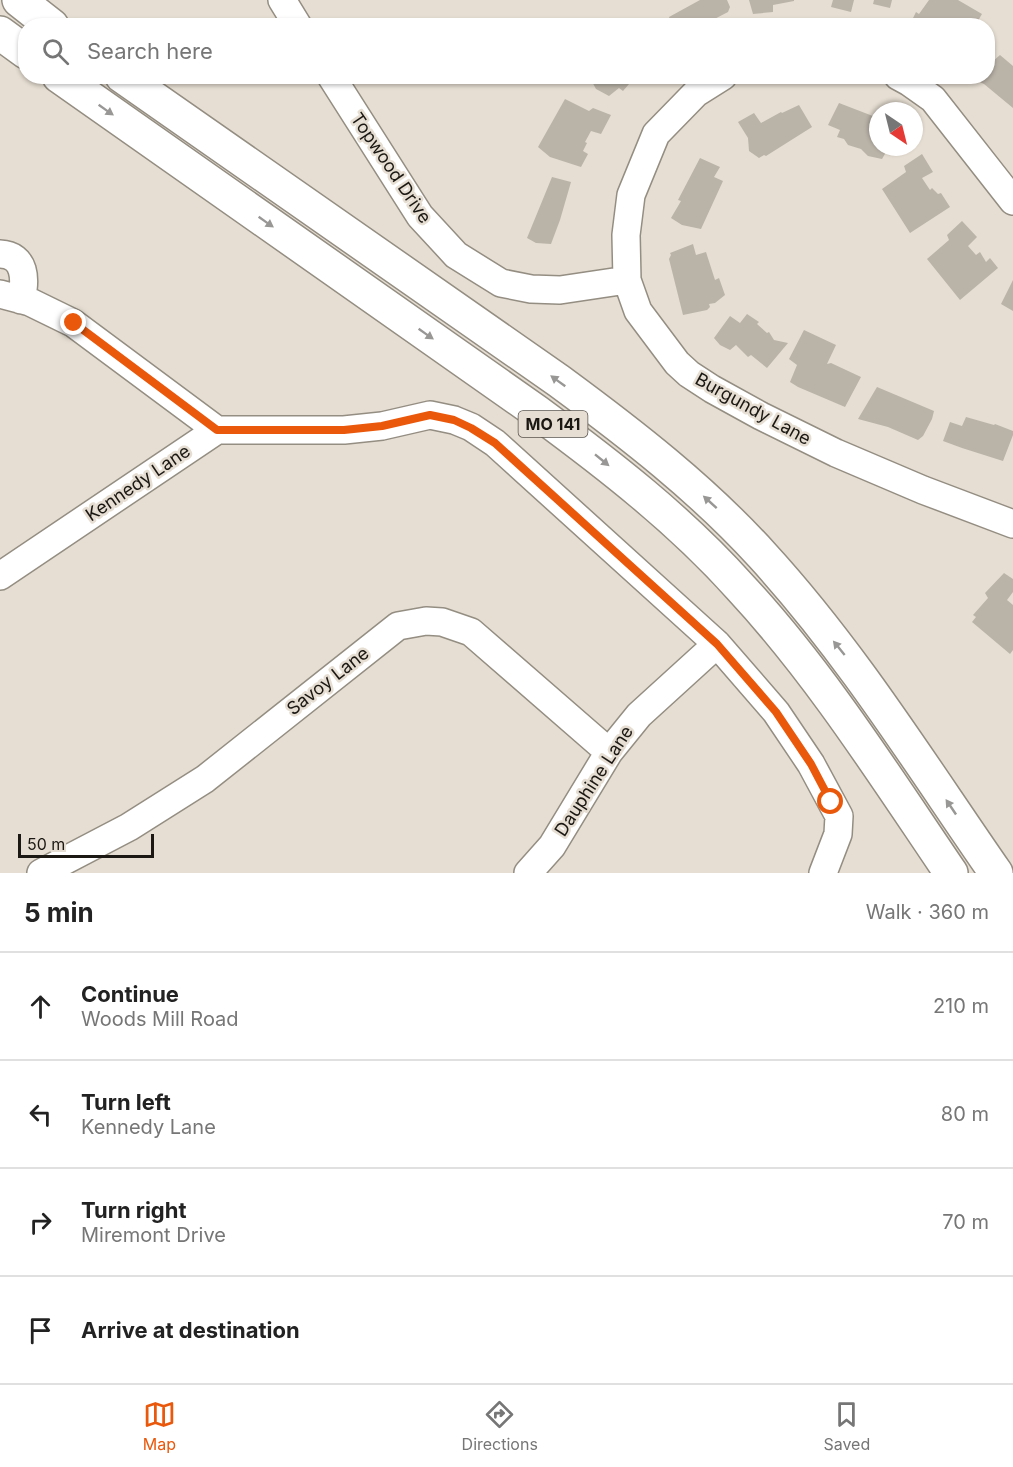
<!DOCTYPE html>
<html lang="en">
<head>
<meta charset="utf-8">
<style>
  body { margin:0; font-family:Inter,sans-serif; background:#f6f6f6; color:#222 }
  .compass { position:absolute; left:869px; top:102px; width:54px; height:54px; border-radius:50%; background:#fff; box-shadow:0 2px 4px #0004; rotate:145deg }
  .scale { position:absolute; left:18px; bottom:15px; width:136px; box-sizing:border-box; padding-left:6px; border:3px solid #1b1814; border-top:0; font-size:16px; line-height:21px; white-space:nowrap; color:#1b1814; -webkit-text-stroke:4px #e6ded2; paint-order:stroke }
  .stop { position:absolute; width:18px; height:18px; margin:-14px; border:4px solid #ea580c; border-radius:50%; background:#fff }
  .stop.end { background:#ea580c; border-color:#fff; box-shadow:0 2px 6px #0008 }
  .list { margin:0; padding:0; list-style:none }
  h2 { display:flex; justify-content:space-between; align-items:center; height:78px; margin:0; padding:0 24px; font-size:26px }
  h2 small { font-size:20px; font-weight:400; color:#767676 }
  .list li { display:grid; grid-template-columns:39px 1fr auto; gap:18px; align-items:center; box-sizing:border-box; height:108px; padding:0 24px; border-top:2px solid #e0e0e0 }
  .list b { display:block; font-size:22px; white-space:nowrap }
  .list p { margin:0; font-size:20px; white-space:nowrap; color:#767676 }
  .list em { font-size:20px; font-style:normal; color:#767676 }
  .icon { flex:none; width:33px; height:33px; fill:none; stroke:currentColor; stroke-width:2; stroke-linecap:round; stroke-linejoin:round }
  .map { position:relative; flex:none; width:1013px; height:873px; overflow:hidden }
  .search { position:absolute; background:#fff; box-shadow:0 2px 4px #0004; left:18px; right:18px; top:18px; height:66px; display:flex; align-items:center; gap:15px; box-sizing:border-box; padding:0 21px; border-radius:24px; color:#767676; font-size:22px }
  .sheet { height:510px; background:#fff }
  nav { display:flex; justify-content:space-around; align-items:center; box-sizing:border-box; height:84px; border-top:2px solid #e0e0e0; background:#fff; font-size:16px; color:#767676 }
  nav a { display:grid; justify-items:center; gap:3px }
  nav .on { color:#ea580c }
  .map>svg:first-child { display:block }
</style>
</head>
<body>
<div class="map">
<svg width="1013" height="873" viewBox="0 0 1013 873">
  <rect width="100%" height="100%" fill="#e6ded2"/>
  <path fill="#bab3a8" d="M700 0H727L730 7 728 12 701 26H672L669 17Z
    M749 0H794V1L773 5V12L753 14Z
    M833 0H854L851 12 831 7Z
    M874 0H892L890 8 873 4Z
    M929 0H958L982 14 975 26H909L916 12 919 14Z
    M1000 55 1013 66V108L984 84 975 80 973 76H988V59L992 62Z
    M592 76H631L626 80 629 84 623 91 619 88 609 96 596 89 590 78Z
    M565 99 589 111 593 108 611 115 601 134 591 131 585 142 587 143 583 151 588 154 581 167 550 157 538 147Z
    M839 103 878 118V147H889L882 159 868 156 861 149 848 145 844 139 837 137 840 130 828 125Z
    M799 105 812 127 766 156 764 155 759 158 749 151 748 138 738 122 754 113 761 123 781 112 782 113Z
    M922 154 933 172 922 178 930 190 932 188 938 194 941 193 950 207 910 233 882 189 906 172 904 166Z
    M700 158 720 167 714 177 723 181 701 229 682 225 671 218 681 201 678 200Z
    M552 177 571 182 560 220 551 244 536 243 527 238Z
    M962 221 977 237 968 246 976 255 980 252 986 262 990 258 998 268 960 300 927 259 949 240 947 235Z
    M693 244 696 255 706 252 715 280 719 278 725 295 715 303 709 304 710 307 707 310 683 315 669 259 671 255 670 253Z
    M1013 280V311L1001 304Z
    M747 314 759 322 757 324 767 333 769 332 774 340 788 343 767 368 751 355 748 357 736 345 730 350 720 345 714 338 730 316 740 323Z
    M804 330 836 345 827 364 831 363 861 377 845 407 798 387 790 382 797 365 789 359Z
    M877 387 934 411 932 419 923 436 918 440 888 427 858 419Z
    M966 417 994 425 995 424 1013 431V435L1003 461 962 448 943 441 950 422 962 426Z
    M1004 573 1013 579V592L1007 600 1013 605V650L1010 654 972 622 976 617 973 615 988 598 985 593Z"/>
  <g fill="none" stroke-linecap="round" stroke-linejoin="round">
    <defs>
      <path id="minor" d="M282 0 298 26
        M331 76 420 216 456 255 501 283 531 289 560 290 627 280
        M723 76 696 93 656 134 631 195 626 235 627 280 638 311 677 363 689 374 712 389 761 416 836 453 923 490 1013 524
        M898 76 909 82 933 99 1013 201
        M0 254C26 255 26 280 21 300
        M0 294 30 302 73 323 217 430
        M0 576 217 430H344L382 426 430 415 454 420 471 427 495 443 717 644 776 712 811 764 839 816 838 834 823 873
        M41 873 129 827 205 779 398 626 426 621 442 622 471 632 609 752
        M528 873 552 846 609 752 639 715 717 644"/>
      <path id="highway" d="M19 0 52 26
        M0 33 26 52
        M59 76 537 412C609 465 680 520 740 587 820 673 885 776 951 873
        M122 76 559 381C631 434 702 489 762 555 851 652 921 765 996 873"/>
    </defs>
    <use href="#minor" stroke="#948d82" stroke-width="30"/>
    <use href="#highway" stroke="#948d82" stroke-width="36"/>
    <use href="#minor" stroke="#fff" stroke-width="27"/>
    <use href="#highway" stroke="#fff" stroke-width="33"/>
  </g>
  <defs><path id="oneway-solid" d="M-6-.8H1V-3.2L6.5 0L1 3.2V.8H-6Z" transform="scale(1.5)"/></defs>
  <g fill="#989795">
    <use href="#oneway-solid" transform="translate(106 110) rotate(35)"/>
    <use href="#oneway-solid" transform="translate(266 222) rotate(35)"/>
    <use href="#oneway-solid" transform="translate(426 334) rotate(35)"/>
    <use href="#oneway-solid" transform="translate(558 381) rotate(-144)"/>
    <use href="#oneway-solid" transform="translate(602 460) rotate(39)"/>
    <use href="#oneway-solid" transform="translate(710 502) rotate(-138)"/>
    <use href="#oneway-solid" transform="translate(839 648) rotate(-129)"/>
    <use href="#oneway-solid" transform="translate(951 807) rotate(-124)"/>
  </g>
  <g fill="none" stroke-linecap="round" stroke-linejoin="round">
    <path stroke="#ea580c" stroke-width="8" d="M74 323 217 430H344L382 426 430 415 454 420 471 428 495 443 717 644 776 712 811 764 831 802"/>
  </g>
  <g text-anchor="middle" stroke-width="5" stroke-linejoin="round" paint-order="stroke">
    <rect fill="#e6ded2" stroke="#58534d" stroke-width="1.5" x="518.5" y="411" width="69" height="26" rx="4.5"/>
    <g font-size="16" font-weight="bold" fill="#1b1814">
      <text x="553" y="430">MO 141</text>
    </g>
    <g font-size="18" fill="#1b1814" stroke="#e6ded2">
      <text transform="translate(391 168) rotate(56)" y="6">Topwood Drive</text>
      <text transform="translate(753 409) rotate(29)" y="6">Burgundy Lane</text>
      <text transform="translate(138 483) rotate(-34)" y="6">Kennedy Lane</text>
      <text transform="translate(328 681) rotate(-38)" y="6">Savoy Lane</text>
      <text transform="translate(594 781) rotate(-57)" y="6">Dauphine Lane</text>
    </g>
  </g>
</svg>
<svg class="compass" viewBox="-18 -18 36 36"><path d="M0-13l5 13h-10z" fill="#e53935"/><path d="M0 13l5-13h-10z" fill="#767676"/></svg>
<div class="scale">50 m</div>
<div class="stop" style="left:831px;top:802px"></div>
<div class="stop end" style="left:74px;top:323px"></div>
<div class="search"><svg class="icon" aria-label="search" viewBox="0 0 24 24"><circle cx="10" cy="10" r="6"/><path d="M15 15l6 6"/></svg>Search here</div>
</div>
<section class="sheet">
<h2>5 min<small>Walk · 360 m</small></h2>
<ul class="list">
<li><svg class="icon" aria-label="ahead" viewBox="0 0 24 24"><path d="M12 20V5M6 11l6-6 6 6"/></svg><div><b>Continue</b><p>Woods Mill Road</p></div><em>210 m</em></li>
<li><svg class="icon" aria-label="left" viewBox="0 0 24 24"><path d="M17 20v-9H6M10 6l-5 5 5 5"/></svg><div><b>Turn left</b><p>Kennedy Lane</p></div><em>80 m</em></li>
<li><svg class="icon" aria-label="right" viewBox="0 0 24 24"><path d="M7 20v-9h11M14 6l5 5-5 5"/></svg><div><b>Turn right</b><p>Miremont Drive</p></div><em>70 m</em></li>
<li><svg class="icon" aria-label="arrive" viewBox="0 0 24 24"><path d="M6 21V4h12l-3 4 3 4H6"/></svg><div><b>Arrive at destination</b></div></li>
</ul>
</section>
<nav>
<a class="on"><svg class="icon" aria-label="map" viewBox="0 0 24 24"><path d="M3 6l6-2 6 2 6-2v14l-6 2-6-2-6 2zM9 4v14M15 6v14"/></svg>Map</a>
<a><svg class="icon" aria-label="directions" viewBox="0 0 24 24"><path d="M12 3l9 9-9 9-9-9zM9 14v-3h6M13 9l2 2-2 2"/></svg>Directions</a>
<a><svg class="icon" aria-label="saved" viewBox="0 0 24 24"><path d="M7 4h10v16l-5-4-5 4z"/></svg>Saved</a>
</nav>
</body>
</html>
